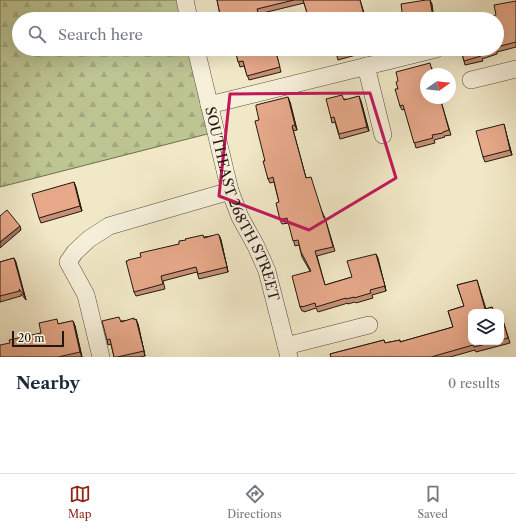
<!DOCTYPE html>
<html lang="en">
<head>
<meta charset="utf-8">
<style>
  body { margin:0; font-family:"Libre Caslon Text",serif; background:#f2f2f3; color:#1f2937 }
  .controls { position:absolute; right:12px; bottom:12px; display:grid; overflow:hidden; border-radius:8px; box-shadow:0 4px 16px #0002 }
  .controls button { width:36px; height:36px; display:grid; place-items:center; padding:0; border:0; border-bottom:1px solid #e0e1e3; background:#fff; color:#1f2937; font:20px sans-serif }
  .compass { position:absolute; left:420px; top:68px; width:36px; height:36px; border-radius:50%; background:#fff; box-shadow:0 4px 16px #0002; rotate:76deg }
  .scale { position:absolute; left:12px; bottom:10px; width:52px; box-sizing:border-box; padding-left:4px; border:2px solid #221710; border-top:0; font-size:11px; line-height:14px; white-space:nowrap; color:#221710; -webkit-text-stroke:3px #f6f0db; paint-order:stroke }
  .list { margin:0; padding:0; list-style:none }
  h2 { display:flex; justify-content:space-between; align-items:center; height:52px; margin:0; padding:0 16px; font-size:17px }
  h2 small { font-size:13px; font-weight:400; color:#747a83 }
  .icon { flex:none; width:22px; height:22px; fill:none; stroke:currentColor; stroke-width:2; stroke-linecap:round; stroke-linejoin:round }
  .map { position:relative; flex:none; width:516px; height:357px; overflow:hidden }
  .search { position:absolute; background:#fff; box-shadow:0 4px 16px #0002; left:12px; right:12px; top:12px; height:44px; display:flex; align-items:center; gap:10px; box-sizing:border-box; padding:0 14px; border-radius:22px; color:#747a83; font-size:15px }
  .sheet { height:116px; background:#fff }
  nav { display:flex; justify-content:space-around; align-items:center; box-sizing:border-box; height:56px; border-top:1px solid #e0e1e3; background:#fff; font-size:11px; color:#747a83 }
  nav a { display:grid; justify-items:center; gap:2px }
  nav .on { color:#8f2418 }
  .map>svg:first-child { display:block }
</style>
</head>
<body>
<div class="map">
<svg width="516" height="357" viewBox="0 0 516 357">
  <defs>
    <pattern id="forest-firs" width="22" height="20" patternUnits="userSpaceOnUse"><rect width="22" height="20" fill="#bdc593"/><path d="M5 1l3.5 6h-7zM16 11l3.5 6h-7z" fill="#a2a87e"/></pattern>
  </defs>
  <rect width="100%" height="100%" fill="#f1e8c7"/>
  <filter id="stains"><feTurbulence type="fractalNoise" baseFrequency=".005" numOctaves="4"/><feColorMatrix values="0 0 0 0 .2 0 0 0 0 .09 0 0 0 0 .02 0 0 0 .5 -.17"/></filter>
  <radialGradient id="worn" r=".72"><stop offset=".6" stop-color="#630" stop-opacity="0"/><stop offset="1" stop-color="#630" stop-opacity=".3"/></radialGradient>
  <path fill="url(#forest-firs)" stroke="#706e52" d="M0 0H177L182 19H19V49H190L211 133 0 187Z"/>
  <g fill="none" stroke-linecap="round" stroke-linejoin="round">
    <defs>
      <g id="minor">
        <path d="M185 0 189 19"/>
        <path id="s1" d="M196 49 230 191 240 217 256 246 267 271 289 357"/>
        <path d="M366 66 383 135"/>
        <path d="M471 80 516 69"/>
        <path d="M209 105 436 49"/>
        <path d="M286 346 369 325"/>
        <path d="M101 357 86 295 68 262 75 252 89 239 109 226 230 191"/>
      </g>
    </defs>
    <use href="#minor" stroke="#564b3e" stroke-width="18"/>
    <use href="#minor" stroke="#f6f0db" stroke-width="17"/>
  </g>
  <path fill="#c79177" stroke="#221710" d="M217 0H360L366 19H309L304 3 259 14 260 19H221Z
    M516 1V47L497 52V54L482 59 483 61 465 65 461 49H497V19L496 15Z
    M235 49H275L281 72 249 80 244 66 240 67Z
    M335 49H364L355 51 356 55 338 60Z
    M432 68 433 74H426V98H440L451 135 444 136 445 137 434 140 435 143 416 148 405 109 402 110 400 106 398 89V81Z
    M344 99 361 101 369 131 340 139 335 122 332 123 331 118Z
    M290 102 297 130 293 131 306 178 325 218 335 251 317 256 325 285 352 277 376 254 386 291 372 295 373 298 356 303 355 302 348 304V303L318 312 316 308 304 312V311H302L300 307 310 271 302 257 299 245 295 246 289 223 282 224 280 220 279 202 274 182 270 183 268 179 259 120Z
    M505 129 512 155 485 162 483 157Z
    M74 182 82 211 41 223 39 218Z
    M219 235 221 240 228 272 199 279 197 272 163 281 165 289 136 296 134 292 141 257 179 244 204 237Z
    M14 258 26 300 21 294V296L0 302V262Z
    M477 280 486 309 492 307 494 312H471V342H501V314L510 343 476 352 475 350 450 357H331L330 354 384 340 385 343 400 340V342L453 327 448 311 464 306 457 285Z
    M134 320 138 324 145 356 139 357H114L111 344 108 345 107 340 121 321Z
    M73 321 75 326 82 357H0L10 343 41 333 58 324Z"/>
  <path fill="#a27661" stroke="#221710" d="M430 0 432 4 434 19 433 17Z
    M359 96 361 101 369 131 367 127Z
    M288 97 290 102 297 130 295 125Z
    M504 124 505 129 512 155 510 150Z
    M292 126 293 131 307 183 306 178Z
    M74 182 76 187 82 211 80 206Z
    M20 226 21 230 0 248V242Z
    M219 235 221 240 228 272 227 267Z
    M376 254 378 258 386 291 385 286Z
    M14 258 16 262 26 300 24 295Z
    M136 319 138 324 145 356 144 351Z
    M73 321 75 326 82 357 80 352Z"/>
  <path fill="#e7a98a" stroke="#221710" d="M217 0H294L257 9 260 19H221Z
    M303 0H360L365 19H327L326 16 316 19H309Z
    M426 0H430L433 17 437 16V19H403L401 4Z
    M516 1V42L497 47V19H479L496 15 494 5Z
    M235 49H275L280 67 247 76 243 61 238 62Z
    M335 49H353L354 50 337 55Z
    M461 49H496L480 54 481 56 464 61Z
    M430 63 433 74H426V98H440L449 130 443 132V133L432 135 433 138 414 143 403 105 400 106 395 89H398L396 82 398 81 396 72Z
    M342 95 344 100 359 96 367 127 339 134 334 117 331 118 326 99Z
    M288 97 295 125 292 126 306 178 311 177 324 218H325L333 247 315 251 325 285 352 277 347 261 376 254 385 286 370 290 371 293 354 298V297L346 299V298L316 307 315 303 302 307V306L300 307 292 276 311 271 301 252 298 240 293 241 287 218 280 220 276 203 279 202 273 177 268 179 263 161H265L255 121 259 120 256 107V105Z
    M504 124 510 150 483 157 476 131Z
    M74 182 80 206 39 218 32 194Z
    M7 210 20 226 0 242V216Z
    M218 234 219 235 227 267 198 274 196 267 161 276 163 284 134 292 126 261H128V260L141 257 140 253 179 244V241L186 240 185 239 203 235 204 238Z
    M14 258 24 295 19 289 20 291 0 296V262Z
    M477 280 485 309 492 307 494 312H471V342H494L474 347 473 345 431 357H331L330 354 384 340 385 343 400 340V342L453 327 448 311 464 306 457 285Z
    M501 314 508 338 501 340Z
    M119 317 121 322 134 318V320L136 319 144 351 117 357H114L110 339 107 340 102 321Z
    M57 319 58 324 71 321H73L80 352 58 357H0V345L10 343 9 340 41 333 39 323Z"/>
  <path fill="none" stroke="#c2185b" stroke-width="3" stroke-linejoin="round" d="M370 93 396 178 309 230 219 196 230 94Z"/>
  <g text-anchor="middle" stroke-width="4" stroke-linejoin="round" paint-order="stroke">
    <g font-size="14" fill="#221710" stroke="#f6f0db">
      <text dy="5" stroke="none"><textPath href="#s1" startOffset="162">SOUTHEAST 268TH STREET</textPath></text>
    </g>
  </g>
  <rect width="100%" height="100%" filter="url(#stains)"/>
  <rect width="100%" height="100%" fill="url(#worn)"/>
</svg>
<div class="controls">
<button><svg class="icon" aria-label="layers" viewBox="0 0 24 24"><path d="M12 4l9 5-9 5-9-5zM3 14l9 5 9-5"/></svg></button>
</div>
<svg class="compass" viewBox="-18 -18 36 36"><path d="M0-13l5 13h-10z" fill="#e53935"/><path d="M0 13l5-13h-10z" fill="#747a83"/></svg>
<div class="scale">20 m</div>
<div class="search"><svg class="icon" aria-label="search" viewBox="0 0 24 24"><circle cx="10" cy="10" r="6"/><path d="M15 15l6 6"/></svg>Search here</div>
</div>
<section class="sheet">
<h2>Nearby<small>0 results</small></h2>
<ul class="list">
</ul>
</section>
<nav>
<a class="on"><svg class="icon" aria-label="map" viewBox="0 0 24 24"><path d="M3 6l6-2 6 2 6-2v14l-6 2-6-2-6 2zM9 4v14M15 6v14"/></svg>Map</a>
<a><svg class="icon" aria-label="directions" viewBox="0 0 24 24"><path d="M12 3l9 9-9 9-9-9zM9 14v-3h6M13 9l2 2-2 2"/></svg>Directions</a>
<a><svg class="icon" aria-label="saved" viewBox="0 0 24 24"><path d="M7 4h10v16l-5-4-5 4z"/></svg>Saved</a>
</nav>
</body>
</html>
